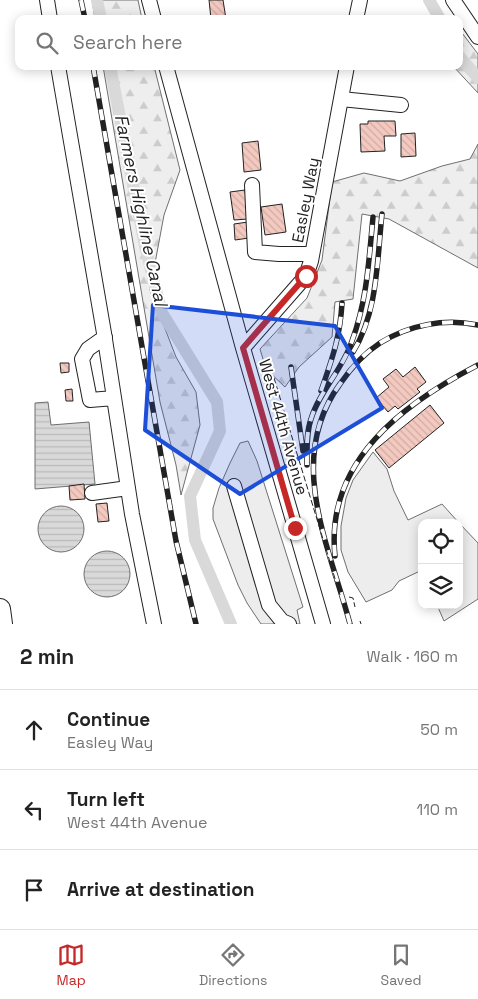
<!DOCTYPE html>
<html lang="en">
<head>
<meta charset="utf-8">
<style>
  body { margin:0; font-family:"Space Grotesk",sans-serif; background:#f2f2f2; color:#222 }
  .controls { position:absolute; right:15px; bottom:15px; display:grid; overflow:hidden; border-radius:10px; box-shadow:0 2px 12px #0003 }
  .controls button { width:45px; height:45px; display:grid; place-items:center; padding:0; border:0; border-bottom:1px solid #e0e0e0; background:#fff; color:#222; font:25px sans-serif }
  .stop { position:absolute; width:15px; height:15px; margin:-11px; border:4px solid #c62828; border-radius:50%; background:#fff }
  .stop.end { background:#c62828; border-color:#fff; box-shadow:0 1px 5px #0008 }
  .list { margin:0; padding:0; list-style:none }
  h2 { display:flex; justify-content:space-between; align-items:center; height:65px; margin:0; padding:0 20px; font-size:21px }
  h2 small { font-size:16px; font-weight:400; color:#767676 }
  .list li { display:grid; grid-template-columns:32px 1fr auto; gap:15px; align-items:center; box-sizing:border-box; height:80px; padding:0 20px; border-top:1px solid #e0e0e0 }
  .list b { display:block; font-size:19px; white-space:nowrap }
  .list p { margin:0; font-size:16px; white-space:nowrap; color:#767676 }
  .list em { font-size:16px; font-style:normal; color:#767676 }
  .icon { flex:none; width:28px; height:28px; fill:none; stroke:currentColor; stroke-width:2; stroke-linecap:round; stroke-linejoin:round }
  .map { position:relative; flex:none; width:478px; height:624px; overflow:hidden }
  .search { position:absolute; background:#fff; box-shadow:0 2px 12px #0003; left:15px; right:15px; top:15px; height:55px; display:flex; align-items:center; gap:12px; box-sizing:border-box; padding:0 18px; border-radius:10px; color:#767676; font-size:19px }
  .sheet { height:305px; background:#fff }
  nav { display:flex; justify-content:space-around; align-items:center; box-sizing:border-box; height:70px; border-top:1px solid #e0e0e0; background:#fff; font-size:14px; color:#767676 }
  nav a { display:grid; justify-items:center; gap:2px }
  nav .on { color:#c62828 }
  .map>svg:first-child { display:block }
</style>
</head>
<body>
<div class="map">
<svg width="478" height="624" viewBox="0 0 478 624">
  <defs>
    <pattern id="forest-firs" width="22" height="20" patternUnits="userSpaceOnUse" patternTransform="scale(1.25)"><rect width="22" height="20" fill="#eee"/><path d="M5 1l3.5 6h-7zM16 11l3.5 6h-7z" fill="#ccc"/></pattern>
    <pattern id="water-rules" width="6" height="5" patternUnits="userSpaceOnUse" patternTransform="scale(1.25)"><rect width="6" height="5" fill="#d9d9d9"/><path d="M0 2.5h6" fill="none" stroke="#bababa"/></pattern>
    <pattern id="building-back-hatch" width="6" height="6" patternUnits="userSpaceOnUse" patternTransform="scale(1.25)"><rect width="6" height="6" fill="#f3c9c0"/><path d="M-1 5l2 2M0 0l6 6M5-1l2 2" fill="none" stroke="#d0aca5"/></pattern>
  </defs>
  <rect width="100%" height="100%" fill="#fff"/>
  <path fill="url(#forest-firs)" stroke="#6f6f6f" d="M92 0H138L142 19H95Z
    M459 29 478 54V93L453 66H459Z
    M103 66H154L180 170 164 215 150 290 176 357 196 392 200 425 181 495 176 465 160 402Z
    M478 144V268L389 219 362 214 353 299 335 302 332 337 299 367 285 387 266 369 260 349 307 298 322 260 332 182 364 173 400 181 442 166 470 159Z"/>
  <path fill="#ededed" stroke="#6f6f6f" d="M248 441 257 461 303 607 297 610 300 624H261L247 603 238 585 213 519V508L219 488 230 463 240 443Z
    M373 452 387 469 394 491 408 520 442 504 459 523H422V570L399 581 392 590 366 602 348 572 341 550V526L346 498 353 480Z
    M459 523 478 543V599L444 621 437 605H459Z"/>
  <path fill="url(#water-rules)" stroke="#6f6f6f" d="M48 402 51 425 89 422 95 484 35 489V403Z
    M38 529a23 23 0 1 1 46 0a23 23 0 1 1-46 0Z
    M84 574a23 23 0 1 1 46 0a23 23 0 1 1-46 0Z"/>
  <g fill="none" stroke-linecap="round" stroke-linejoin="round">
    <path stroke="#d9d9d9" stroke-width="12" d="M97 0 101 19
      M429 0 440 19
      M459 56 478 78
      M110 66 145 246 162 313 217 402 220 431 190 496 195 540 231 624"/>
  </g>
  <path fill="url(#building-back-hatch)" stroke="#222" d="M209 0H223L226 19H211Z
    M368 121H395L396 136H384L385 151 361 152 360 124H368Z
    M415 133 416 156 401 157V134Z
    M258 141 261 170 244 172 242 143Z
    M245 190 248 219 234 220 230 192Z
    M282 204 286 232 265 235 261 207Z
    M248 222 249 238 235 240 234 224Z
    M60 363H69V372L61 373Z
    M415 367 426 382 417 389 420 392 398 409 395 406 388 412 376 398 389 387 383 379 396 369 403 377Z
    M72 389 73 401H66L65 390Z
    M430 405 444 423 389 468 375 450Z
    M84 484 85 499 70 500 69 486Z
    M107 503 109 521 98 522 96 504Z"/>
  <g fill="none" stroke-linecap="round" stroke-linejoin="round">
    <defs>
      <path id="minor" d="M47 0 50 19
        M149 0 154 19
        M453 0 478 37
        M356 19 360 0
        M58 66 104 333 132 514 154 624
        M166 66 243 348 323 624
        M341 99 401 105
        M252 185 255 252 279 254H312
        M105 337 88 349 82 359 90 400 114 398
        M243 348 306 276 311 261 347 66
        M234 486 269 605 282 621 289 624
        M92 493 128 488"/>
      <path id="highway" d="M0 609 2 624"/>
    </defs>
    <use href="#minor" stroke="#222" stroke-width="16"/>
    <use href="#highway" stroke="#222" stroke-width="22"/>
    <use href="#minor" stroke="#fff" stroke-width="14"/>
    <use href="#highway" stroke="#fff" stroke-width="20"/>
    <defs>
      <path id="rail" d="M81 0 85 19
        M93 66 176 541 196 624
        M353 352C378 312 377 260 382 214
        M291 367 303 451
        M321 391C332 359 340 338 342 303
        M307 465C307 450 306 433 311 419 319 392 343 369 352 341 367 301 369 259 373 217
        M335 556C325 461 403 404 478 365
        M350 624C329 545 285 459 340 384 351 368 363 354 380 343 409 325 444 318 478 325"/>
    </defs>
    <use href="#rail" stroke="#222" stroke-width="5.5"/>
    <use href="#rail" stroke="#fff" stroke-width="4" stroke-dasharray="11" stroke-linecap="butt"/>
    <path stroke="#222" stroke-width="1" stroke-dasharray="6 2.5" stroke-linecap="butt" d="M274 378 340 595
      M349 597 353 598 355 607
      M360 621 361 624"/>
  </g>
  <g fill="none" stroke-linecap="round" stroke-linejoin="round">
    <path stroke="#c62828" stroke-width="6" d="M295 528 243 348 306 276"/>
  </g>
  <path fill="#1d4ed8" fill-opacity="0.2" stroke="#1d4ed8" stroke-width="4" stroke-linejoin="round" d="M153 305 335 326 382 408 240 494 145 430Z"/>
  <g text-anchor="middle" stroke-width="4" stroke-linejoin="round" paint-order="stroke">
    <g font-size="16" fill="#222" stroke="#fff">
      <text transform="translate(305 200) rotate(-79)" y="6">Easley Way</text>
      <text transform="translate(284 427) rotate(74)" y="6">West 44th Avenue</text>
    </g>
    <g font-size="18" font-style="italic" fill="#222" stroke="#fff">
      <text transform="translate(141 210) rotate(78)" y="6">Farmers Highline Canal</text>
    </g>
  </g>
</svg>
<div class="controls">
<button><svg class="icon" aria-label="locate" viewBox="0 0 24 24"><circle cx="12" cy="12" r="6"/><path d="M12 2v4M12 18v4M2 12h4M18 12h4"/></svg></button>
<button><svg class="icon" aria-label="layers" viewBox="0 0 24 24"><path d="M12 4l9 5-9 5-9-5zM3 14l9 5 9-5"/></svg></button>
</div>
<div class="stop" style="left:306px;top:276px"></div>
<div class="stop end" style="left:295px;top:528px"></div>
<div class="search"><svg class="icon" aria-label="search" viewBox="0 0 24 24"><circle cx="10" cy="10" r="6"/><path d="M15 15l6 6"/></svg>Search here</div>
</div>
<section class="sheet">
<h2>2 min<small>Walk · 160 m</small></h2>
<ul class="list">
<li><svg class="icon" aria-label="ahead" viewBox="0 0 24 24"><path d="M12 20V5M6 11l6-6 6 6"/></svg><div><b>Continue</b><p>Easley Way</p></div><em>50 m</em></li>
<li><svg class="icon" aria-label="left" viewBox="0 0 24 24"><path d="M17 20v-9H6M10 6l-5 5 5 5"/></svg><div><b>Turn left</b><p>West 44th Avenue</p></div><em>110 m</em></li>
<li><svg class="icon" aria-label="arrive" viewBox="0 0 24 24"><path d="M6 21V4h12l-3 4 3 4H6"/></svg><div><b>Arrive at destination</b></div></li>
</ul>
</section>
<nav>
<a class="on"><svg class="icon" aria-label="map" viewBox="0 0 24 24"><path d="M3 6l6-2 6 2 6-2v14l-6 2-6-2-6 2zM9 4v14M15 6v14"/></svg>Map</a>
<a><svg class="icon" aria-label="directions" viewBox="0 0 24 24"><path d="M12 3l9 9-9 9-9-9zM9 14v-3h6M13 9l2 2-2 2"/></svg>Directions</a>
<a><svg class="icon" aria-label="saved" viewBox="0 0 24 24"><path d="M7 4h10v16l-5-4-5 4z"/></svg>Saved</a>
</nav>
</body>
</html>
